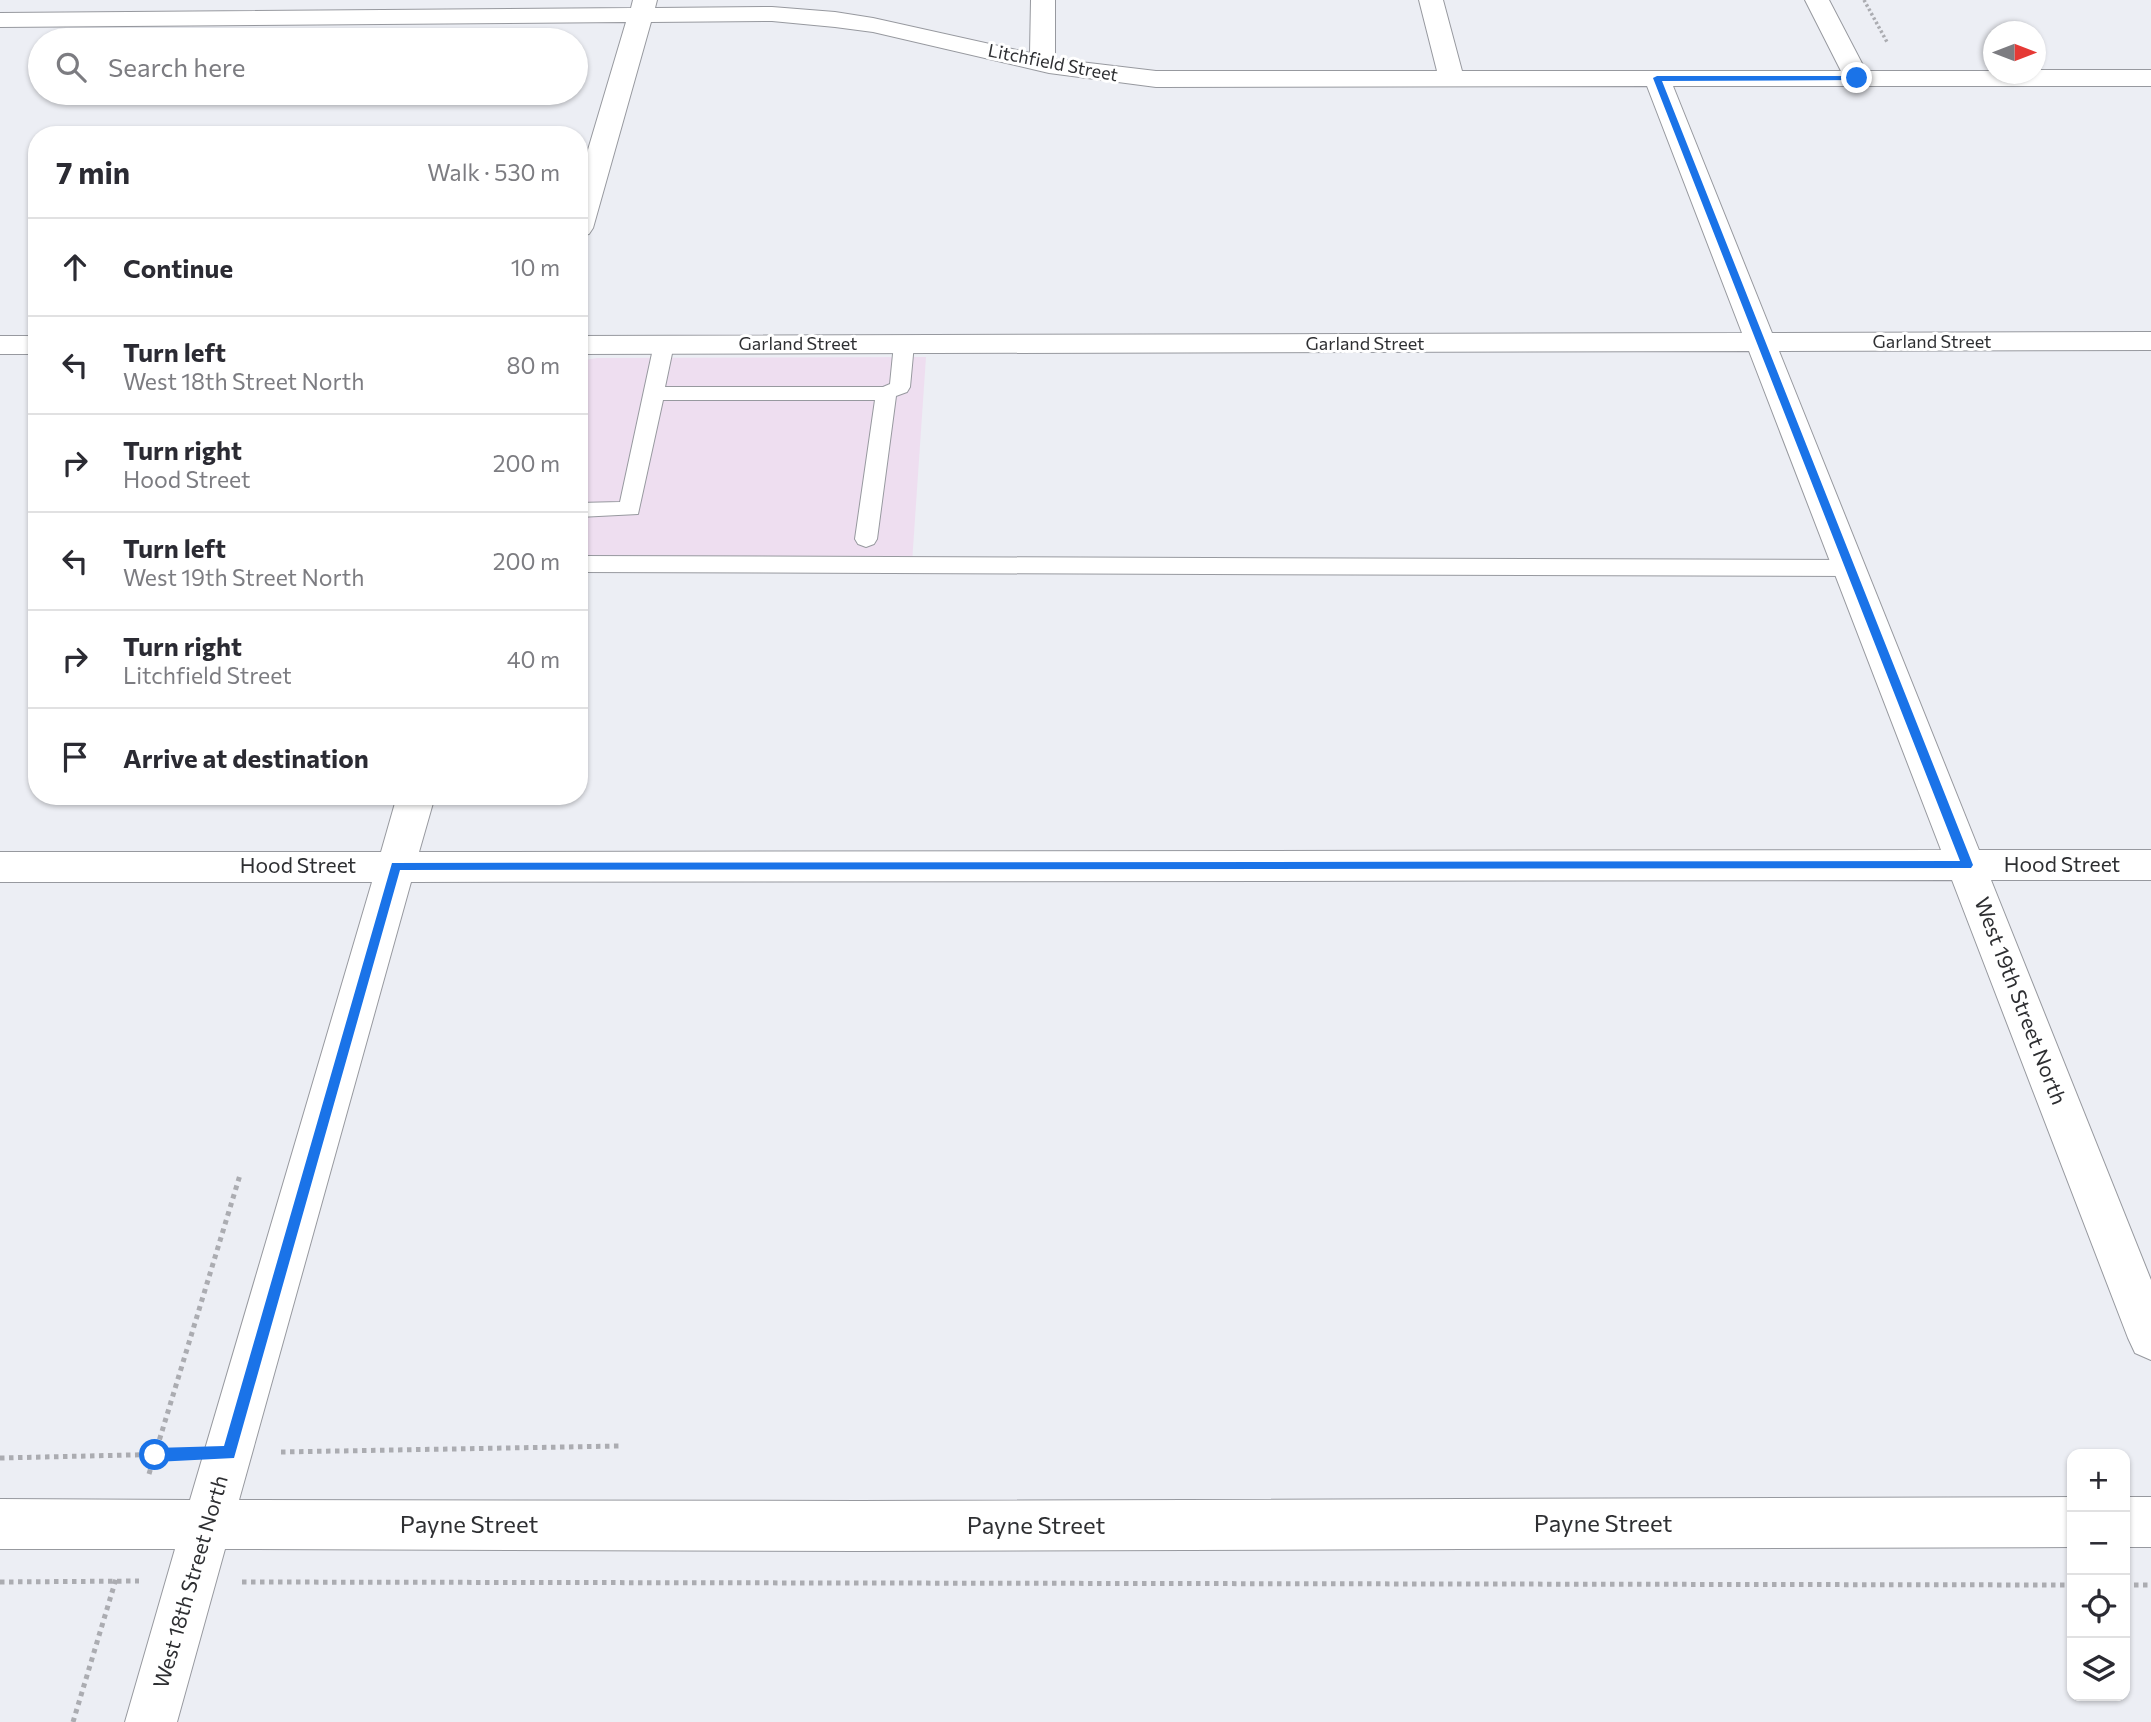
<!DOCTYPE html>
<html lang="en">
<head>
<meta charset="utf-8">
<style>
  body { margin:0; font-family:Commissioner,sans-serif; background:#f2f2f3; color:#2b2b33 }
  .controls { position:absolute; right:21px; bottom:21px; display:grid; overflow:hidden; border-radius:14px; box-shadow:0 2px 5px #0004 }
  .controls button { width:63px; height:63px; display:grid; place-items:center; padding:0; border:0; border-bottom:2px solid #e1e1e2; background:#fff; color:#2b2b33; font:35px sans-serif }
  .compass { position:absolute; left:1983px; top:21px; width:63px; height:63px; border-radius:50%; background:#fff; box-shadow:0 2px 5px #0004; rotate:90deg }
  .stop { position:absolute; width:21px; height:21px; margin:-16px; border:5px solid #1a73e8; border-radius:50%; background:#fff }
  .stop.end { background:#1a73e8; border-color:#fff; box-shadow:0 2px 7px #0008 }
  .list { margin:0; padding:0; list-style:none }
  h2 { display:flex; justify-content:space-between; align-items:center; height:91px; margin:0; padding:0 28px; font-size:30px }
  h2 small { font-size:23px; font-weight:400; color:#7c7c81 }
  .list li { display:grid; grid-template-columns:46px 1fr auto; gap:21px; align-items:center; box-sizing:border-box; height:98px; padding:0 28px; border-top:2px solid #e1e1e2 }
  .list b { display:block; font-size:26px; white-space:nowrap }
  .list p { margin:0; font-size:23px; white-space:nowrap; color:#7c7c81 }
  .list em { font-size:23px; font-style:normal; color:#7c7c81 }
  .icon { flex:none; width:38px; height:38px; fill:none; stroke:currentColor; stroke-width:2; stroke-linecap:round; stroke-linejoin:round }
  .map { position:relative; flex:none; width:2151px; height:1722px; overflow:hidden }
  .search { position:absolute; background:#fff; box-shadow:0 2px 5px #0004; left:28px; top:28px; width:560px; height:77px; display:flex; align-items:center; gap:18px; box-sizing:border-box; padding:0 24px; border-radius:38px; color:#7c7c81; font-size:26px }
  .panel { position:absolute; background:#fff; box-shadow:0 2px 5px #0004; left:28px; top:126px; width:560px; height:679px; border-radius:28px }
  .map>svg:first-child { display:block }
</style>
</head>
<body>
<div class="map">
<svg width="2151" height="1722" viewBox="0 0 2151 1722">
  <rect width="100%" height="100%" fill="#eceef4"/>
  <path fill="#eedef0" d="M926 357 912 563 579 564V361L597 358Z"/>
  <g fill="none" stroke-linecap="round" stroke-linejoin="round">
    <defs>
      <path id="service" d="M664 338 671 340 674 344 665 387H883L890 384 894 344 897 340H911L914 344 910 387 907 392 896 396 877 539 874 544 866 547 858 544 855 539 875 400H663L638 514 579 517V503L620 502 654 344 657 340Z
        M579 556 1851 560 1859 563 1862 568 1859 573 1851 576 579 572Z"/>
      <path id="minor" d="M633 0H657L655 8 772 7 835 12 873 18 1030 53 1031 0H1055V59L1156 71H1437L1419 0H1443L1462 71H1841L1805 0H1829L1866 71H1994V74H2036V70H2151V86H1673L1772 333 2151 332V350L1779 351 1979 850H2151V880H1991L2151 1280V1360L2135 1353 2128 1338 1952 880 411 882 239 1500 859 1501 2072 1497V1547L859 1551 225 1549 177 1722H125L175 1549H0V1499L190 1500 372 882H0V852H381L397 796H435L419 852 1941 850 1749 351 579 354V336L1742 333 1647 86 1156 87 1049 73 873 32 835 27 772 21 651 22 593 228 589 234 579 236V180L626 22 0 27V13L631 8Z
        M0 336H37V354H0Z
        M2125 1497H2151V1547H2125Z"/>
    </defs>
    <use href="#service" stroke="#97999f" stroke-width="2"/>
    <use href="#minor" stroke="#97999f" stroke-width="2"/>
    <path stroke="#abacb1" stroke-width="3.5" stroke-dasharray="2.5 2.5" stroke-linecap="butt" d="M1864 0 1887 42"/>
    <path stroke="#abacb1" stroke-width="5" stroke-dasharray="4.5 4.5" stroke-linecap="butt" d="M281 1452 620 1446
      M0 1458 174 1454
      M149 1474 240 1175
      M0 1582 139 1581
      M242 1582 2072 1585
      M2125 1585H2151
      M73 1722 116 1579"/>
    <use href="#service" fill="#fff" fill-rule="evenodd"/>
    <use href="#minor" fill="#fff" fill-rule="evenodd"/>
  </g>
  <path fill="#1a73e8" d="M1857 76 1860 80 1662 81 1973 865 1971 868 400 870 234 1458 155 1462 149 1460V1450L155 1448 224 1446 392 863 1960 861 1653 78 1657 76Z"/>
  <g text-anchor="middle" stroke-width="6" stroke-linejoin="round" paint-order="stroke">
    <g font-size="18" fill="#2e2f32" stroke="#fff">
      <text transform="translate(1053 63) rotate(11)" y="6">Litchfield Street</text>
      <text x="1932" y="348">Garland Street</text>
      <text x="798" y="350">Garland Street</text>
      <text x="1365" y="350">Garland Street</text>
    </g>
    <g font-size="21" fill="#2e2f32" stroke="#fff">
      <text x="2062" y="872">Hood Street</text>
      <text x="298" y="873">Hood Street</text>
      <text transform="translate(2020 1001) rotate(69)" y="7">West 19th Street North</text>
      <text transform="translate(191 1582) rotate(-74)" y="7">West 18th Street North</text>
    </g>
    <g font-size="24" fill="#2e2f32" stroke="#fff">
      <text x="1603" y="1532">Payne Street</text>
      <text x="469" y="1533">Payne Street</text>
      <text x="1036" y="1534">Payne Street</text>
    </g>
  </g>
</svg>
<div class="controls">
<button>+</button>
<button>−</button>
<button><svg class="icon" aria-label="locate" viewBox="0 0 24 24"><circle cx="12" cy="12" r="6"/><path d="M12 2v4M12 18v4M2 12h4M18 12h4"/></svg></button>
<button><svg class="icon" aria-label="layers" viewBox="0 0 24 24"><path d="M12 4l9 5-9 5-9-5zM3 14l9 5 9-5"/></svg></button>
</div>
<svg class="compass" viewBox="-18 -18 36 36"><path d="M0-13l5 13h-10z" fill="#e53935"/><path d="M0 13l5-13h-10z" fill="#7c7c81"/></svg>
<div class="stop" style="left:155px;top:1455px"></div>
<div class="stop end" style="left:1857px;top:78px"></div>
<div class="search"><svg class="icon" aria-label="search" viewBox="0 0 24 24"><circle cx="10" cy="10" r="6"/><path d="M15 15l6 6"/></svg>Search here</div>
<section class="panel">
<h2>7 min<small>Walk · 530 m</small></h2>
<ul class="list">
<li><svg class="icon" aria-label="ahead" viewBox="0 0 24 24"><path d="M12 20V5M6 11l6-6 6 6"/></svg><div><b>Continue</b></div><em>10 m</em></li>
<li><svg class="icon" aria-label="left" viewBox="0 0 24 24"><path d="M17 20v-9H6M10 6l-5 5 5 5"/></svg><div><b>Turn left</b><p>West 18th Street North</p></div><em>80 m</em></li>
<li><svg class="icon" aria-label="right" viewBox="0 0 24 24"><path d="M7 20v-9h11M14 6l5 5-5 5"/></svg><div><b>Turn right</b><p>Hood Street</p></div><em>200 m</em></li>
<li><svg class="icon" aria-label="left" viewBox="0 0 24 24"><path d="M17 20v-9H6M10 6l-5 5 5 5"/></svg><div><b>Turn left</b><p>West 19th Street North</p></div><em>200 m</em></li>
<li><svg class="icon" aria-label="right" viewBox="0 0 24 24"><path d="M7 20v-9h11M14 6l5 5-5 5"/></svg><div><b>Turn right</b><p>Litchfield Street</p></div><em>40 m</em></li>
<li><svg class="icon" aria-label="arrive" viewBox="0 0 24 24"><path d="M6 21V4h12l-3 4 3 4H6"/></svg><div><b>Arrive at destination</b></div></li>
</ul>
</section>
</div>
</body>
</html>
